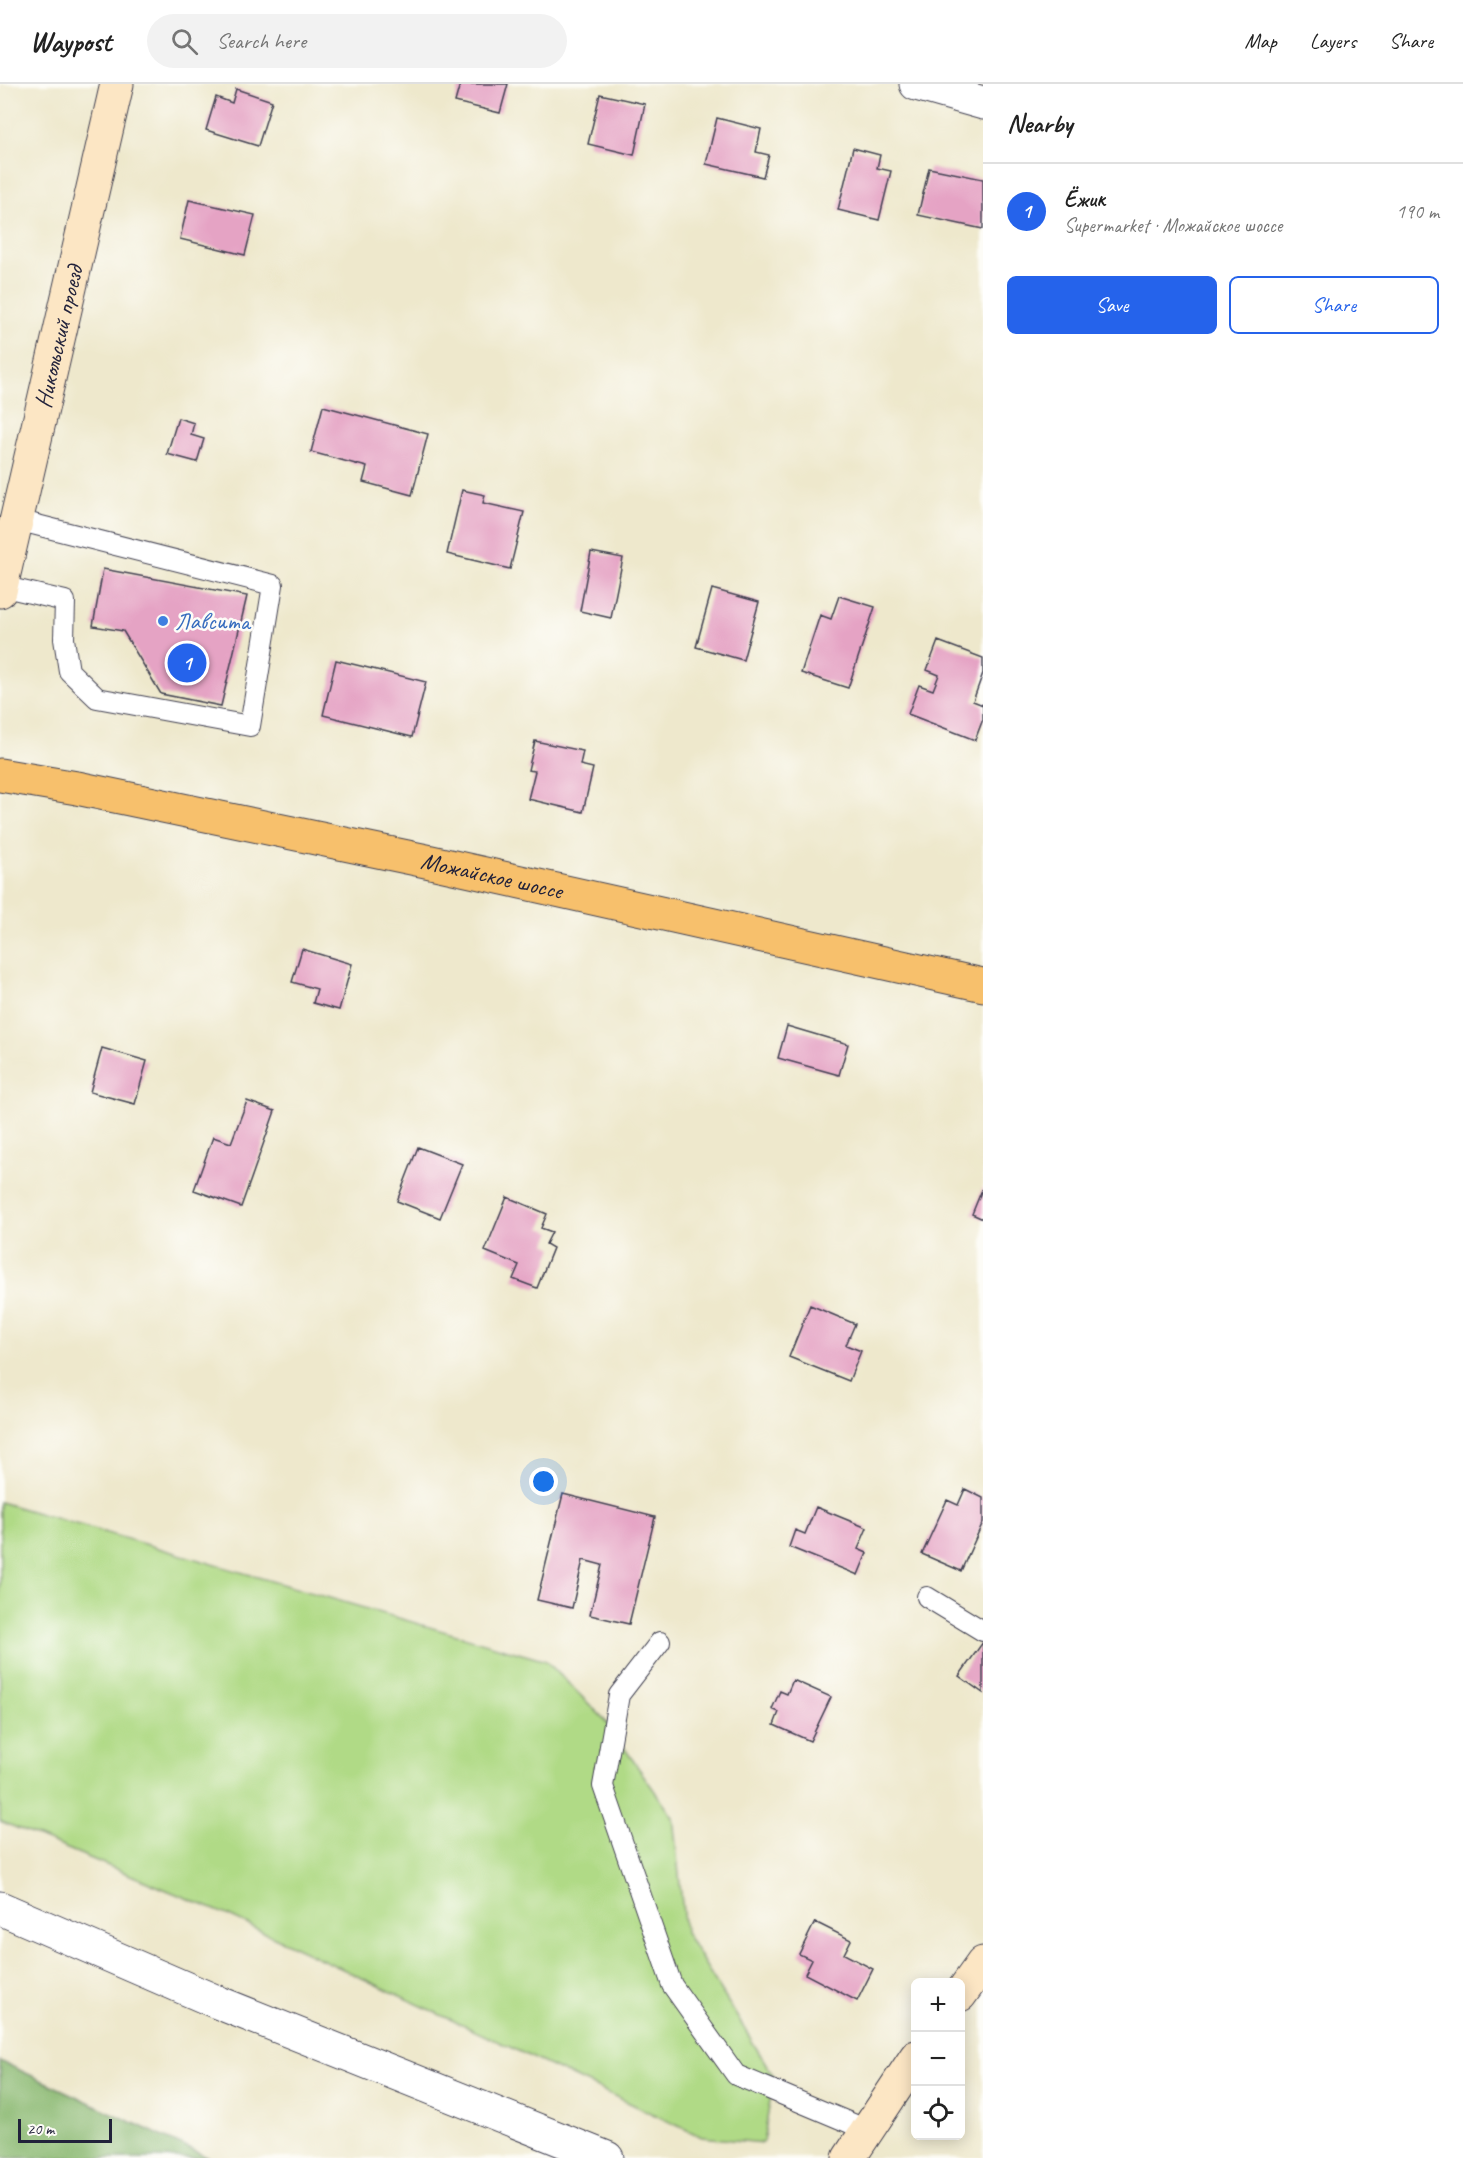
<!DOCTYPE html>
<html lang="en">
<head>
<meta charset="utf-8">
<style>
  body { margin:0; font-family:Caveat,sans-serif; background:#f2f2f2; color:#222 }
  .controls { position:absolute; right:18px; bottom:18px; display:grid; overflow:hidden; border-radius:9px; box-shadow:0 3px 15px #0003 }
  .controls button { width:54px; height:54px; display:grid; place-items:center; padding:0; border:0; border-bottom:2px solid #e0e0e0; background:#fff; color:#222; font:30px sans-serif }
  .scale { position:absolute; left:18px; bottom:15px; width:94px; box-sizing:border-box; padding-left:6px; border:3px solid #22223b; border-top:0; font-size:16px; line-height:21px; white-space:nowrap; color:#22223b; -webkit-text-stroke:4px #fdfcf7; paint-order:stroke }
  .you { position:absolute; left:544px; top:1398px; width:21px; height:21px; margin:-15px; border:4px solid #fff; border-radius:50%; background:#1a73e8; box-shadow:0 0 0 9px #1a73e833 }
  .badge { display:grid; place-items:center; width:39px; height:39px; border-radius:50%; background:#2563eb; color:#fff; font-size:20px; font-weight:700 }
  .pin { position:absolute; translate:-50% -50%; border:3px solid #fff; box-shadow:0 2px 6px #0006 }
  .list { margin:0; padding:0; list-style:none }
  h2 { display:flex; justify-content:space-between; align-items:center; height:78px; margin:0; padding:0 24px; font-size:26px }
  h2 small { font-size:20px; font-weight:400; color:#767676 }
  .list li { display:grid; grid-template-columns:39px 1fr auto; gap:18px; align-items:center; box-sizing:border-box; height:96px; padding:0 24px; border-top:2px solid #e0e0e0 }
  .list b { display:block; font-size:22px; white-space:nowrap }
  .list p { margin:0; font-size:20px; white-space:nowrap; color:#767676 }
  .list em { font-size:20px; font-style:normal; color:#767676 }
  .actions { display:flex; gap:12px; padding:18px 24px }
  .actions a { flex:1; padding:14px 0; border:2px solid #2563eb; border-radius:9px; text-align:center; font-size:21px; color:#2563eb }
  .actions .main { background:#2563eb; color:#fff }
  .icon { flex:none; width:33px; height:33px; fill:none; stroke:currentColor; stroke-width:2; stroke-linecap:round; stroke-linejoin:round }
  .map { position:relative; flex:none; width:983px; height:2074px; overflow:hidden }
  header { display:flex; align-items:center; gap:36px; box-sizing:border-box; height:84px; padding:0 30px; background:#fff; border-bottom:2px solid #e0e0e0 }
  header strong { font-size:28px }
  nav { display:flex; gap:33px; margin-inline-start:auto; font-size:21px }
  .search { width:420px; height:54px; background:#f2f2f2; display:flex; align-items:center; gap:15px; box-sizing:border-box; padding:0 21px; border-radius:33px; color:#767676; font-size:22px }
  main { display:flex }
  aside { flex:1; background:#fff }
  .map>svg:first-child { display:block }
</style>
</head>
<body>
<header>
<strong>Waypost</strong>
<div class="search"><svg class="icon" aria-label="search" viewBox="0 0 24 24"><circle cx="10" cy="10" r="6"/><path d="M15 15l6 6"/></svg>Search here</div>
<nav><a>Map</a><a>Layers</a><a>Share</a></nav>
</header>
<main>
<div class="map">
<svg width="983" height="2074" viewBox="0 0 983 2074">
  <rect width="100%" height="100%" fill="#fdfcf7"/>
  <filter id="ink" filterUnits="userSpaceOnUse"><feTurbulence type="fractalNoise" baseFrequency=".0167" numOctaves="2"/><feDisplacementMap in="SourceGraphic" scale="12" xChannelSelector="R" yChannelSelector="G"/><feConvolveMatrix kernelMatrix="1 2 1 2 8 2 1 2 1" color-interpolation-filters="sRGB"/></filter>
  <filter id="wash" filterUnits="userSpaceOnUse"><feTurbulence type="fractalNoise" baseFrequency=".008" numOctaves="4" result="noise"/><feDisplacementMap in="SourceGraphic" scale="24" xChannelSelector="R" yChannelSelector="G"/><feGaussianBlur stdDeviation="1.35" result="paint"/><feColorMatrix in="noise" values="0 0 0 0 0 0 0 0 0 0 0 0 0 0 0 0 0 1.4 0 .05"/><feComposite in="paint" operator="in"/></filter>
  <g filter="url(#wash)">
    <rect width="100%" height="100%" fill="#eee8cc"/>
    <path fill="#b0da86" stroke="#697e60" stroke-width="1.5" d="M0 1418 546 1577 604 1635 673 1733 685 1848 774 1993 763 2059 702 2053 227 1831 0 1737Z"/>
    <path fill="#8cba73" stroke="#576e57" stroke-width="1.5" d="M0 1977 209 2074H0Z"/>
    <g id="blocks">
      <path fill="#e5a3c4" d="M460 0H508L500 29 455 18Z
        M236 5 272 17 258 62 206 46 216 13 232 19Z
        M600 10 645 20 634 71 588 60Z
        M717 34 761 45 756 68 769 71 763 93 706 80Z
        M853 64 880 71 877 84 891 87 879 136 838 126Z
        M929 84 983 95V145L918 131Z
        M189 116 255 131 245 171 180 155Z
        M323 322 428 350 412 411 363 398 367 383 311 368Z
        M178 334 194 339 191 351 204 355 197 378 167 370Z
        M462 406 485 411 483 419 524 428 510 485 447 470Z
        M591 468 623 474 611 534 580 527Z
        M103 485 247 512 221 622 161 610 123 547 93 542Z
        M712 505 759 518 743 576 696 563Z
        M839 512 875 523 848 604 801 589 820 531 831 535Z
        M938 557 983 574V589L973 617 983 621V635L975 656 908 630 919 601 933 606 939 591 927 586Z
        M336 576 426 598 412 653 323 631Z
        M535 657 583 667 580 681 593 684 583 728 528 715 535 687 528 686Z
        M302 865 352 880 339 926 313 919 317 905 292 898Z
        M787 942 848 960 839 991 778 974Z
        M102 964 147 977 135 1020 90 1008Z
        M247 1017 275 1027 241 1123 194 1106 213 1053 231 1059Z
        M418 1063 462 1080 440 1134 397 1117Z
        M983 1103V1135L972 1130Z
        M507 1113 547 1130 541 1144 552 1148 546 1160 553 1164 537 1204 513 1195 519 1181 485 1167Z
        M810 1221 855 1240 846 1261 861 1267 849 1297 789 1273Z
        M965 1405 983 1414V1438L961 1487 922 1470 947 1416 958 1421Z
        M563 1410 655 1433 629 1540 590 1531 602 1481 583 1476 572 1524 537 1516Z
        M816 1423 867 1444 858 1465 867 1469 858 1491 789 1463 795 1446 805 1450Z
        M983 1558V1609L959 1592Z
        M793 1596 831 1613 810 1657 774 1641 779 1628 772 1625 780 1607 787 1610Z
        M815 1838 851 1856 844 1870 873 1885 857 1917 805 1890 812 1876 799 1870Z"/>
    </g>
  </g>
  <g filter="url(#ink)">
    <use href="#blocks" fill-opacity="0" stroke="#414051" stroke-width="1.5"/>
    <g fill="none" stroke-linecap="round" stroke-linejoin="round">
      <defs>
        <path id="lane" d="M1 502 65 517 64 555 69 587 97 614 250 642 273 501 17 436
          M927 1513 983 1547
          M660 1558 619 1611 603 1702 672 1901 736 1991 867 2046"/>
        <path id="street" d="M916 0 983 19
          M0 1824 217 1918 607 2074"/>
        <g id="secondary">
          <path id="s1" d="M0 507 117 0"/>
          <path d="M960 1911 983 1879"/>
          <path d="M849 2074 916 1973"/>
        </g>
        <g id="primary">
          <path id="s2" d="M0 691 77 704 431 778 983 901"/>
        </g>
      </defs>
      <use href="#lane" stroke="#414051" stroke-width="22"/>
      <use href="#street" stroke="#414051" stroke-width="35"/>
      <use href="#secondary" stroke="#414051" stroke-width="35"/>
      <use href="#primary" stroke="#414051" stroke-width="35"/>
      <use href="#lane" stroke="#fff" stroke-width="20"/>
      <use href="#street" stroke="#fff" stroke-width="33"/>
      <use href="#secondary" stroke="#fce6c4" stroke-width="33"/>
      <use href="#primary" stroke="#f7c06c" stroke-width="33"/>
    </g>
  </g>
  <circle fill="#3f7fe0" stroke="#fdfcf7" stroke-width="2" cx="163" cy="537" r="6"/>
  <g text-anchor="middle" stroke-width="5" stroke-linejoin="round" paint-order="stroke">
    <g font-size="24" fill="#22223b" stroke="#fdfcf7">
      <text dy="8" stroke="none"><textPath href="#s1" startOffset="261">Никольский проезд</textPath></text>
      <text dy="8" stroke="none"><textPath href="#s2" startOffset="502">Можайское шоссе</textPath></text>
    </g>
    <g font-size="24" fill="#366cbe" stroke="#fdfcf7" text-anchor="start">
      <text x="175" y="545">Лавсита</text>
    </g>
  </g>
</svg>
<div class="controls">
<button>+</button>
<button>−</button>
<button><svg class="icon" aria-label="locate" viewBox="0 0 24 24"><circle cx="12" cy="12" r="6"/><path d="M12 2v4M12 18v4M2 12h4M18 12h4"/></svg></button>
</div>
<div class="scale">20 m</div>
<div class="you"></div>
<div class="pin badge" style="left:187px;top:579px">1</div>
</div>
<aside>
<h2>Nearby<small></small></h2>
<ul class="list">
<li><span class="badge">1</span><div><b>Ёжик</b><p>Supermarket · Можайское шоссе</p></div><em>190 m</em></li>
</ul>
<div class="actions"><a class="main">Save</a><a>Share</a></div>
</aside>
</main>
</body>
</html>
